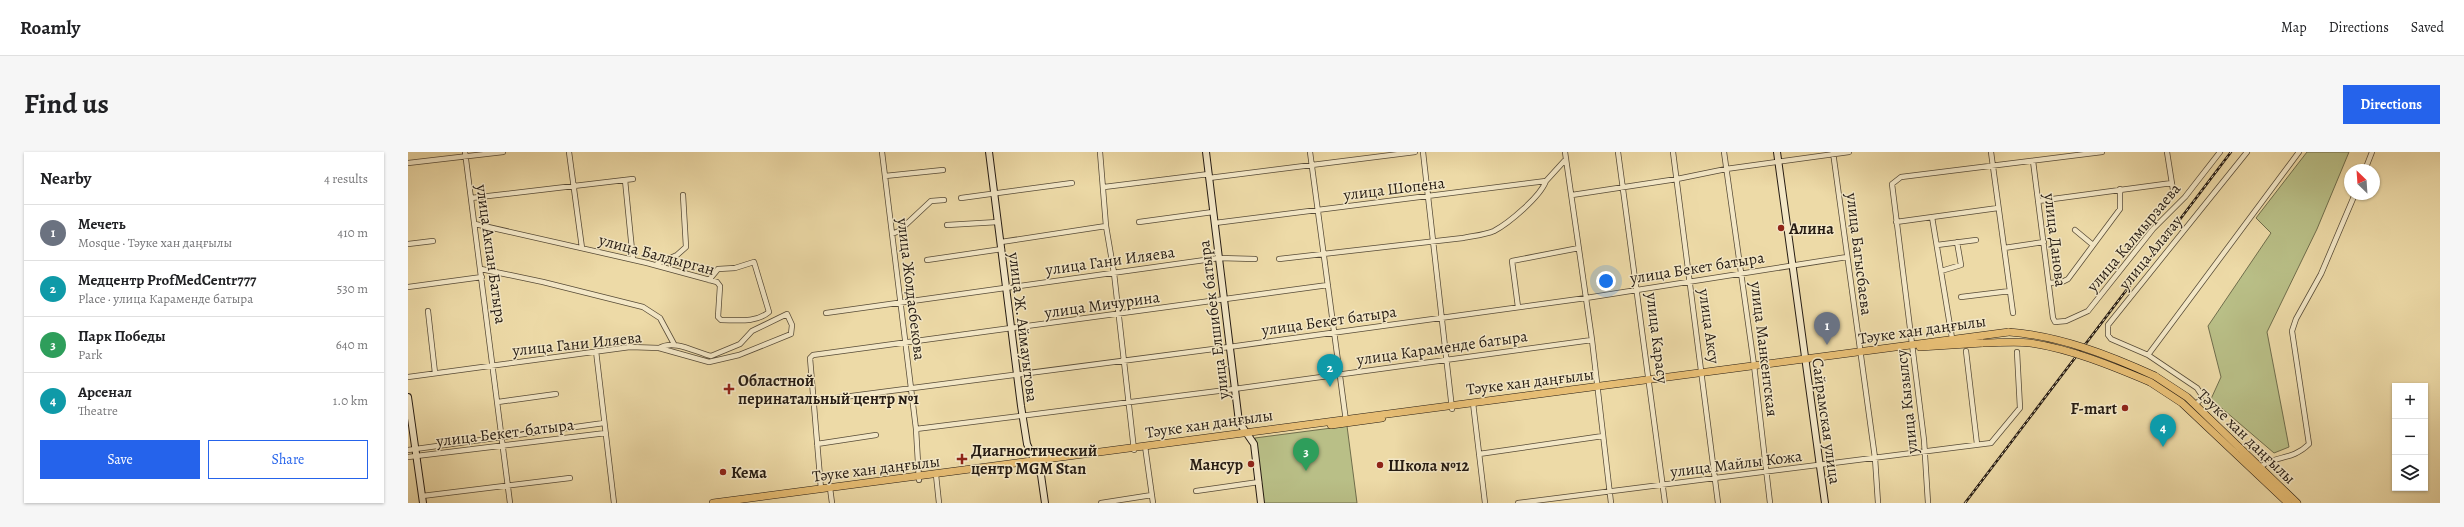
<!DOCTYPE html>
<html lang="en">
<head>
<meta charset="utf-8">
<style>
  body { margin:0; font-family:Alegreya,serif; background:#f6f6f6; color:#202124 }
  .controls { position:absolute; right:12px; bottom:12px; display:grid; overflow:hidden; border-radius:0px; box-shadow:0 1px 3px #0004 }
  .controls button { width:36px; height:36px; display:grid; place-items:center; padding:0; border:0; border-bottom:1px solid #e0e0e0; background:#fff; color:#202124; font:20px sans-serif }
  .compass { position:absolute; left:1936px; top:12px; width:36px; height:36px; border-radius:50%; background:#fff; box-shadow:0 1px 3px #0004; rotate:335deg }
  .you { position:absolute; left:1198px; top:129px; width:14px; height:14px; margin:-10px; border:3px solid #fff; border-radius:50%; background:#1a73e8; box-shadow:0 0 0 6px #1a73e833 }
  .badge { display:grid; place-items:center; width:26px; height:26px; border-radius:50%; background:#2563eb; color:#fff; font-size:13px; font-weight:700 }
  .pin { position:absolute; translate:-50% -33px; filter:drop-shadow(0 1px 2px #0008) }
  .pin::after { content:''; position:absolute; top:21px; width:14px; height:12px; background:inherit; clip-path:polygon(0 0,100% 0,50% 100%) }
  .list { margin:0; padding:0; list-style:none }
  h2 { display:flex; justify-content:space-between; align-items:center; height:52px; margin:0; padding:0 16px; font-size:17px }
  h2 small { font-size:13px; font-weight:400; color:#757577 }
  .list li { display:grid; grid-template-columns:26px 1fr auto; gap:12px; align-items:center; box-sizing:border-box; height:56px; padding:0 16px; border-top:1px solid #e0e0e0 }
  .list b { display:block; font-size:15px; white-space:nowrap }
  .list p { margin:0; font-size:13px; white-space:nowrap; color:#757577 }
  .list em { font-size:13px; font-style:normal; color:#757577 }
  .actions { display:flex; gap:8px; padding:12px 16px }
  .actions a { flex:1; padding:9px 0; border:1px solid #2563eb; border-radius:0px; text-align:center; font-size:14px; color:#2563eb }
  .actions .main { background:#2563eb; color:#fff }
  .icon { flex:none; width:22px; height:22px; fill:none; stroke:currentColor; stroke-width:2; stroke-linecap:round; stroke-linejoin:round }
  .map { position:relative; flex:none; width:2032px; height:351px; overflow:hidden; border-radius:0px }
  header { display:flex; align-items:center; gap:24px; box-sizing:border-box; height:56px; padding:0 20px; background:#fff; border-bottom:1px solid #e0e0e0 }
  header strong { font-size:19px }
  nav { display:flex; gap:22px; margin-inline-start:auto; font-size:14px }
  .intro { display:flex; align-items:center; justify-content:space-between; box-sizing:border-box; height:96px; padding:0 24px }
  h1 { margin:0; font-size:28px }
  .button { padding:10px 18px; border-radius:0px; background:#2563eb; color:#fff; font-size:14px; font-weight:700 }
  main { display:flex; gap:24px; padding:0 24px }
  aside { flex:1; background:#fff; border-radius:0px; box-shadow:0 1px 3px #0004 }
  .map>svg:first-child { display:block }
</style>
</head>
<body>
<header>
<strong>Roamly</strong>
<nav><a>Map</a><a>Directions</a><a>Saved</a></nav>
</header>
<div class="intro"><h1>Find us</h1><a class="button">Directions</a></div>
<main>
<aside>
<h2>Nearby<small>4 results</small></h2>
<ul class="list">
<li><span class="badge" style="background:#6b7280">1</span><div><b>Мечеть</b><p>Mosque · Тәуке хан даңғылы</p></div><em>410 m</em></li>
<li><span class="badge" style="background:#0f9aa8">2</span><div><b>Медцентр ProfMedCentr777</b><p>Place · улица Караменде батыра</p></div><em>530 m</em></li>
<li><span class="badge" style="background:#2e9e5b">3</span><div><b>Парк Победы</b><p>Park</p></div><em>640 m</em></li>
<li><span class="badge" style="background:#0f9aa8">4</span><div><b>Арсенал</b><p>Theatre</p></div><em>1.0 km</em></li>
</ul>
<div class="actions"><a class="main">Save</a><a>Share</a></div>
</aside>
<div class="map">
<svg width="2032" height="351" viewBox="0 0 2032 351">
  <rect width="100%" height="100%" fill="#eddaa7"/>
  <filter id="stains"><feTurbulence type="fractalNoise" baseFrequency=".005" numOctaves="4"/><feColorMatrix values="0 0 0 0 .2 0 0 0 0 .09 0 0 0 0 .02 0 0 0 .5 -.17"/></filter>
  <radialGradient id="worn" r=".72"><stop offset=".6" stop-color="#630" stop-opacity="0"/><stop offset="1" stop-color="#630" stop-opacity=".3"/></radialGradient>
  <path fill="#b9bf87" stroke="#6f6d4c" d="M1899 0H1941L1909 77 1859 180 1881 295 1866 301 1803 247 1813 225 1800 174 1863 81 1848 66Z
    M939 274 949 351H855L847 286Z"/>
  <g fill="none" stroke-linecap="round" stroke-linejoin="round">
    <defs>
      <path id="street" d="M57 0 102 351
        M161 0 174 96
        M474 0 508 277 511 328
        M692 0 698 74 706 121 726 298
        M902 0 938 269
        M1015 0 1044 257
        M1157 0 1184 188 1203 351
        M1210 0 1257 351
        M1265 0 1310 351
        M1316 0 1346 213 1362 351
        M1425 0 1467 306 1470 351
        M1583 0 1605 161
        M1759 0 1765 38
        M1625 9 1645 166 1647 170 1658 169 1680 159 1745 77 1777 45 1812 0
        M0 11 95 0
        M1957 18 1964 0
        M477 24 535 18
        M801 26 1007 0
        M217 28 225 108
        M696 35 801 22
        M1164 43 1269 27 1318 17 1441 0
        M63 46 225 27
        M553 46 664 31
        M1630 49 1764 31
        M1524 65 1544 186
        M731 70 805 60
        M1488 70 1590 56
        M807 71 1138 29 1158 7
        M67 72 239 111 309 130 312 134 310 165 313 168C329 168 348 171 361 160L346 110 327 116 310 117 301 128
        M539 73 590 70
        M1667 78 1685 93
        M484 82 491 79 523 49 536 48
        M593 90 698 74
        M0 92 25 89
        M1529 93 1568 88
        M1596 96 1636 90
        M871 107 1055 86C1064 84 1077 83 1086 79 1101 71 1132 45 1138 29
        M519 108 594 97
        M247 113 269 103 278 95 275 43
        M73 117 135 130 235 155 252 166 266 192
        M1533 119 1553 113 1549 90
        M1641 131 1654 130 1660 127 1712 57V37
        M0 135 74 125
        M1553 145 1602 139
        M1110 155 1104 109 1171 96
        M20 159 27 221
        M418 161 811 106 847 107
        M188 199 206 351
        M1558 199 1569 292
        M1740 203 1703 187 1700 183V173L1839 0
        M0 225 222 195 251 196 301 210 331 203 383 182 384 173 379 162 344 179 332 192 303 204C287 200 266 187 251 196
        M405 249 821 195 1178 146 1439 105
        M90 250 148 242
        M1065 251 1077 351
        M1787 253 1793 247V242L1789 236 1740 203 1891 0
        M508 277 826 237 1184 188
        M409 292 468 283
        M737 294 745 351
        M0 298 196 271
        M1071 302 1195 284
        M0 305 198 281
        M1852 315C1867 303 1884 309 1901 292L1884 179 1888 167 1913 122 1947 42
        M528 323 531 351
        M422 336 424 351
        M413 337 402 206 405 203 920 133
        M788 339 851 330
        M14 344 162 326
        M693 351 744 343
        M1110 351 1583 291 1612 256 1609 200
        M1520 351 1516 288 1484 32 1493 25 1694 0"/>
      <path id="secondary" d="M581 0 613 254 619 292 633 323 637 351
        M798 0 831 270 846 292 853 351
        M1369 0 1417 351
        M0 245 15 351"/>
      <path id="primary" d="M1512 195 1575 191
        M1747 224 1779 245 1889 351
        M1742 230 1774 251 1880 351
        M923 273 974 266
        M305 351 1601 180"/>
    </defs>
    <use href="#street" stroke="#574b37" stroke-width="6"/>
    <use href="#secondary" stroke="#251b12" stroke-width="8"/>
    <use href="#primary" stroke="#251b12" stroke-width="8"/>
    <use href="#street" stroke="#f3e7c6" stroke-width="4.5"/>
    <use href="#secondary" stroke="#f3e7c6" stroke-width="6"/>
    <use href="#primary" stroke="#e6bd74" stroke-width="7"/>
    <defs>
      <path id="rail" d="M1557 351 1823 0"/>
    </defs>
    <use href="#rail" stroke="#251b12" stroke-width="2.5"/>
    <use href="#rail" stroke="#f3e7c6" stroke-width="1" stroke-dasharray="3" stroke-linecap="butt"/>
    <defs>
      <path id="primary-bridge" d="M1601 180C1652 184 1701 203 1747 224
        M1575 191C1590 191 1607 189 1622 191 1663 197 1704 214 1742 230"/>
    </defs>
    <use href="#primary-bridge" stroke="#251b12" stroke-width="8" stroke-linecap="butt"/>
    <use href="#primary-bridge" stroke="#e6bd74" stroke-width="7"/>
  </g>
  <g fill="#8f2418" stroke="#f3e7c6" stroke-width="1.5">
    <circle cx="1373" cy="76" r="4"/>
    <path d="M319 231h4v4h4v4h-4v4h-4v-4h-4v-4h4z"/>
    <circle cx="1717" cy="256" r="4"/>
    <path d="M552 301h4v4h4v4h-4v4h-4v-4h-4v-4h4z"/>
    <circle cx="843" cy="312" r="4"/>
    <circle cx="972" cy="313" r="4"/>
    <circle cx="315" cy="320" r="4"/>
  </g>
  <g text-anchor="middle" stroke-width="3" stroke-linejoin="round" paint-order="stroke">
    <g font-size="16" fill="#251b12" stroke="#f3e7c6">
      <text transform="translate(986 36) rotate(-7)" y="6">улица Шопена</text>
      <text transform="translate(1725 85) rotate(-50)" y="6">улица Калмырзаева</text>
      <text transform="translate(1648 88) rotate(83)" y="6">улица Данова</text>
      <text transform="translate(1742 100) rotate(-51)" y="6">улица Алатау</text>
      <text transform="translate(84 102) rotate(82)" y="6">улица Акпан Батыра</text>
      <text transform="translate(249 102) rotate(15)" y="6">улица Балдырган</text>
      <text transform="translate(1452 102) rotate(83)" y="6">улица Багысбаева</text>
      <text transform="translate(702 108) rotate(-8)" y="6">улица Гани Иляева</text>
      <text transform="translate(1289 115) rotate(-9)" y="6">улица Бекет батыра</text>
      <text transform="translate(504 137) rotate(83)" y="6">улица Жолдасбекова</text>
      <text transform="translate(694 152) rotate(-8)" y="6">улица Мичурина</text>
      <text transform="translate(805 168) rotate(-97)" y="6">улица Елшибек батыра</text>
      <text transform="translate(921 168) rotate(-8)" y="6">улица Бекет батыра</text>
      <text transform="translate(1302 174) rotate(82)" y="6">улица Аксу</text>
      <text transform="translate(616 175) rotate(83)" y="6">улица Ж. Аймауытова</text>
      <text transform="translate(1514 177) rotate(-8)" y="6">Тәуке хан даңғылы</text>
      <text transform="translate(1250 186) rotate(83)" y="6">улица Карасу</text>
      <text transform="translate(169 191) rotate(-6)" y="6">улица Гани Иляева</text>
      <text transform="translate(1034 195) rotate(-8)" y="6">улица Караменде батыра</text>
      <text transform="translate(1357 197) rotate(83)" y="6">улица Манкентская</text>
      <text transform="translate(1122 229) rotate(-7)" y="6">Тәуке хан даңғылы</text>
      <text transform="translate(1498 250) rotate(-96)" y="6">улица Кызылсу</text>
      <text transform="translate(1419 269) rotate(82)" y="6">Сайрамская улица</text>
      <text transform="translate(801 271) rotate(-8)" y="6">Тәуке хан даңғылы</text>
      <text transform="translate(97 280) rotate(-7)" y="6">улица Бекет-батыра</text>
      <text transform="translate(1839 284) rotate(44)" y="6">Тәуке хан даңғылы</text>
      <text transform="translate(1328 311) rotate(-7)" y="6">улица Майлы Кожа</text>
      <text transform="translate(468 316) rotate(-7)" y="6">Тәуке хан даңғылы</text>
    </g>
    <g font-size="16" font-weight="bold" fill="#251b12" stroke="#f3e7c6" text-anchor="start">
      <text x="1381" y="82">Алина</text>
      <text x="330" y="234">Областной<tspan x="330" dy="18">перинатальный центр №1</tspan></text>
      <text x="1709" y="262" text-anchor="end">F-mart</text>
      <text x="563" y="304">Диагностический<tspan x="563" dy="18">центр MGM Stan</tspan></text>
      <text x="835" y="318" text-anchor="end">Мансур</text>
      <text x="980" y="319">Школа №12</text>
      <text x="323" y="326">Кема</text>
    </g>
  </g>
  <rect width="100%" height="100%" filter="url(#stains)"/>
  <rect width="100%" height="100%" fill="url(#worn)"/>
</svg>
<div class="controls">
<button>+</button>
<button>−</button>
<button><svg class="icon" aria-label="layers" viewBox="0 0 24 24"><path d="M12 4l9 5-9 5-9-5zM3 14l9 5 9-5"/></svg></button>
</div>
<svg class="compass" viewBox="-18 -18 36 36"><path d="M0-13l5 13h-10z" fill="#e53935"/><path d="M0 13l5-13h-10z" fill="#757577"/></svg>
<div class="you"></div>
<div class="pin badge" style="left:1419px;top:193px;background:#6b7280">1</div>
<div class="pin badge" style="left:922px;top:235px;background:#0f9aa8">2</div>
<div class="pin badge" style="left:898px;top:319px;background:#2e9e5b">3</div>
<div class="pin badge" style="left:1755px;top:295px;background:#0f9aa8">4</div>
</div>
</main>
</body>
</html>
